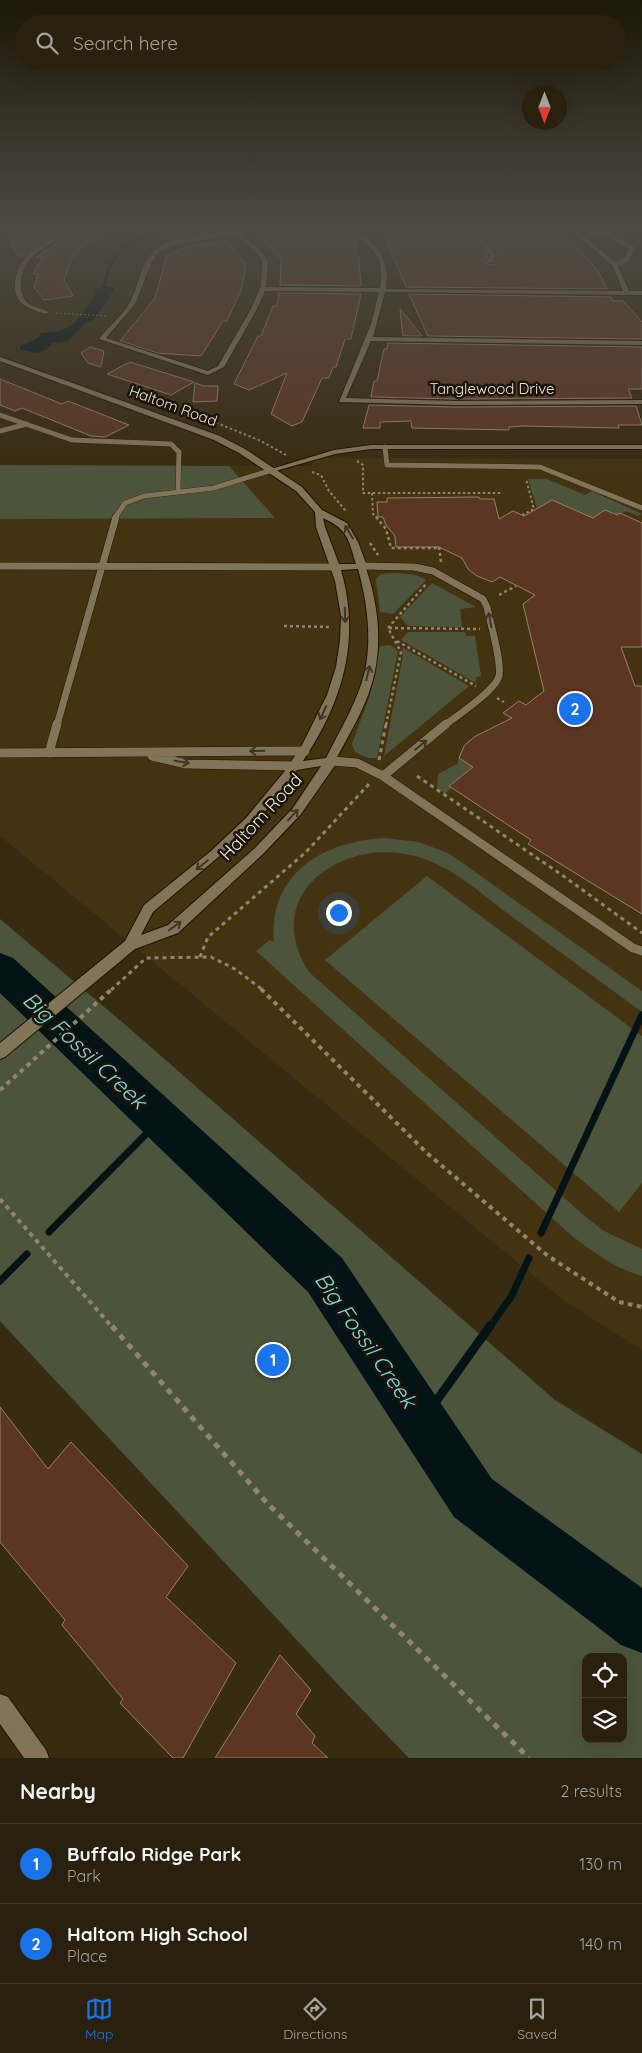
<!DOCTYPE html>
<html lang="en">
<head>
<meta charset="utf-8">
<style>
  body { margin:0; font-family:Quicksand,sans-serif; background:#352d1b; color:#f1f3f6 }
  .controls { position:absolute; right:15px; bottom:15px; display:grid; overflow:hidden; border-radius:10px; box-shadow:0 5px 20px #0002 }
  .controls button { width:45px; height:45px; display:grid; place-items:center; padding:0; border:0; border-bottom:1px solid #453e2e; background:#29200d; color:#f1f3f6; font:25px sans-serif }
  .compass { position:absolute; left:522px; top:85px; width:45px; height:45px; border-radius:50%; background:#29200d; box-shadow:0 5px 20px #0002; rotate:180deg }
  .you { position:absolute; left:338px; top:912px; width:18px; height:18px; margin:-12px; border:4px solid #fff; border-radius:50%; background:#1a73e8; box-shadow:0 0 0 8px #1a73e833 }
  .badge { display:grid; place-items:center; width:32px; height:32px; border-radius:50%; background:#1a73e8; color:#fff; font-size:16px; font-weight:700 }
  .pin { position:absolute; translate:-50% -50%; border:2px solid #fff; box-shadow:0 1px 5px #0006 }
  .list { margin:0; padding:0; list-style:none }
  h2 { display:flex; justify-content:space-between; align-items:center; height:65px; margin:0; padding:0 20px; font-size:21px }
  h2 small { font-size:16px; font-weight:400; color:#a5a39d }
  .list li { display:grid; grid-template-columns:32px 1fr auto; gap:15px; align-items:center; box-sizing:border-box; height:80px; padding:0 20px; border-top:1px solid #453e2e }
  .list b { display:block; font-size:19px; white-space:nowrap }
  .list p { margin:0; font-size:16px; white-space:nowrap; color:#a5a39d }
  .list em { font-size:16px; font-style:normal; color:#a5a39d }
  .icon { flex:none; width:28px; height:28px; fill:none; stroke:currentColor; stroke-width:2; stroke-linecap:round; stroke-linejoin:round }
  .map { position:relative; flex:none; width:642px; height:1758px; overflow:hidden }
  .search { position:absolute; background:#29200d; box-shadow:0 5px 20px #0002; left:15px; right:15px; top:15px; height:55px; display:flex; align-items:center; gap:12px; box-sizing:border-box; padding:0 18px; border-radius:28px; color:#a5a39d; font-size:19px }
  .sheet { height:225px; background:#29200d }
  nav { display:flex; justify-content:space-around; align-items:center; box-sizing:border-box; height:70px; border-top:1px solid #453e2e; background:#29200d; font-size:14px; color:#a5a39d }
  nav a { display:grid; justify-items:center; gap:2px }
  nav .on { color:#1a73e8 }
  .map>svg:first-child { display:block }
</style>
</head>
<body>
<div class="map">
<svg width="642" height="1758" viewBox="0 0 642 1758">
  <rect width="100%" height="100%" fill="#372b11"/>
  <path fill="#433310" d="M312 458 642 459V1350L563 1300 0 836V465L311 466Z"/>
  <path fill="#4c553b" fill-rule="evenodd" d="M182 229H259L172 241 161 240Z
    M0 465 229 466 275 518 0 519Z
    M528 479H547L585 495 592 491 642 514 638 516 626 511 617 515 605 510 593 518 552 500 537 508Z
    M397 573 416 575 426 580 393 614 380 612 376 579 381 574Z
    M432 583 476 607 460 609 462 627 408 626 400 617Z
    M408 632H465L466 636H475L481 676 475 678 477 680 474 682 401 640Z
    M390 645 398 651 377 758H368L355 752 352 744 370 695 380 646Z
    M402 647 469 686 384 756 403 655Z
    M459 758 473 767 449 786 452 788 445 794 437 787 438 774 457 764Z
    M385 838 419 842 450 854 642 991V1012C597 979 552 946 507 913 479 892 450 865 415 856 341 836 258 897 310 973L587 1218 604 1231 642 1249V1276C616 1269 593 1252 572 1236L256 951 270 940 274 942C268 873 324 841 385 838Z
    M427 876 642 1036V1183L619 1212 325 960Z
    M0 919 122 1022 555 1400 642 1454V1758H409L346 1693 0 1321ZM586 1657H623V1739H586Z"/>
  <path fill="#041416" d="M104 286 114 287V290L95 318 83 325 68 341 53 343 47 349 37 353 20 350V346L38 338 41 333C48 332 58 332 64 329 78 323 89 306 96 293L95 289Z"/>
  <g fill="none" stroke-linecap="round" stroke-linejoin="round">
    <path stroke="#041416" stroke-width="2.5" d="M104 286C111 248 131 240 166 229"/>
    <path stroke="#041416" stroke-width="7" d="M49 1232 160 1120
      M541 1233 642 1015
      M0 1281 27 1254
      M489 1328 511 1297 529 1258"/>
    <path stroke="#041416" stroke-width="9" d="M422 1421 490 1326"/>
    <path fill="#041416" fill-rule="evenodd" d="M0 953 13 958 342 1258 492 1479 642 1588V1653L621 1645 454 1517 308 1292 0 993Z"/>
  </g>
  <path fill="#5b3723" stroke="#9d7e6e" d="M28 229H67L42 242 25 256H18L9 239Z
    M79 229H108L84 245 72 258 64 280 73 296 44 300 34 287 38 274H33L43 257H36Z
    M332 229H347L355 237 357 246 353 247 359 259 361 286 280 285 281 259 260 237Z
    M419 229H462L482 245 488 256 485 263 492 265 498 255 484 237 471 229H557L572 241 598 271 607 289 406 287 383 233Z
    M226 241 245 263V273L241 290 227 321H223L201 356 157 353 120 341 155 298 167 255 194 245Z
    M279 293 361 294 351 339H345L336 367H333L329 378H322L302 422 292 426 271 414 287 373 249 390 234 384 258 336H261L273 306H277Z
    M409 294 611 297 613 301H623L642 322V339L428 336Z
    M400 309 422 336H403Z
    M388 343 642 347V389H628L632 398 455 399 371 397 374 381H377L384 349H387Z
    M90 347 104 351 101 367 88 363 81 353Z
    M130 362 194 382 171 395 107 374Z
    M0 379 62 404 68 401 129 425 105 437 91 436 22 408 15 411 0 405Z
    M195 383 204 386H218L217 401 193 402Z
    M369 405 455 407 636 406 642 425H618L619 428 523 426 509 427V430L462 429 412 428 411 421 380 422V428H363Z
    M479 497 480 499H494L499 519 513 511 524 516 552 500 593 518 605 510 617 515 620 513 642 523V647H621L635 686H642V914L528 844 531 840 449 786 473 767 459 758 464 746 474 737 512 718 503 713 519 701 526 705 544 691 523 604 535 595 500 577 492 582 477 576 468 569 462 558 439 547H396L395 536 386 525 383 517H378L377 502H387V498Z
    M0 1407 48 1469 71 1442 188 1566 166 1597 236 1663 183 1758H173L120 1703 123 1699 62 1625 65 1620 0 1542Z
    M280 1655 311 1690 296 1714 315 1736 312 1743 328 1758H215Z"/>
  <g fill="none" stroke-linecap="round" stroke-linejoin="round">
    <defs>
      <path id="service-far3" d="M582 229 609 234 632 248 627 259 615 265"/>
      <path id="service-far2" d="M0 415 72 440 171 444 179 452 178 491
        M0 431 27 424
        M385 447 387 465 540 467 642 508
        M115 518 125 503 144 496 214 488 272 470"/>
      <path id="service-far1" d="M0 566 336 567
        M363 566 414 567 433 571 483 599 487 607C490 622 502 662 499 676 496 690 457 716 445 725
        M57 725 116 517"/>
      <path id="service" d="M0 753 305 751
        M49 753 57 724
        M152 756 186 764 294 766
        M332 761 357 763 383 776 633 948 642 951
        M383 776 446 724"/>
      <path id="minor" d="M71 229H77C54 244 20 253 21 286 21 292 23 299 28 303 34 308 43 308 49 312L46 314C30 309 15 305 15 286 14 256 47 239 71 229Z
        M265 229H278L240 234 258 248 268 260 266 287 380 288C385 252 372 250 349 229H355C378 245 390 258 386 289L623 291 613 266 570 229H576L617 264 629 291H642V295L385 292 373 337 642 341V345L371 341 346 398 455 401 642 400V404L455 405 339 402 371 324 379 292 265 291 257 309 224 367 208 375 99 339C108 327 121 317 129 304 139 287 140 262 156 249 175 233 239 231 265 229ZM235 235 254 250 262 260 261 286 251 309 218 366 208 371 106 338 135 304 152 262 160 251 181 243Z
        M464 229C478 229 489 245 496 256L492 263 487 262 490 256 483 244Z
        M0 1694 8 1697 46 1750 49 1758H24L0 1724Z"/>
      <path id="tertiary" d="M371 445H642V449H371L335 454 272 472 268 470 334 450Z"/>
      <path id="secondary" d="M0 357 220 436 245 449 302 487 322 510 347 523 358 542 367 566 366 568C377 601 382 636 375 671 369 702 351 731 336 759L338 761 301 814 263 854 178 933 135 949 5 1057 0 1059V1043L125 941 144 905 211 851 246 818 284 772 301 747 327 695 336 667 340 640 341 616 335 581 316 527 315 512 296 491 239 453 214 440 0 361ZM323 518C348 530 348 538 356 564H339L325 527ZM358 569C367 601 372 637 365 671 358 701 340 730 326 758L303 761C343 701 361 640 341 570ZM321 766 293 808 255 848 168 925 141 935 153 912 235 843 274 802 297 770Z"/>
    </defs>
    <use href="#service-far3" stroke="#1f1300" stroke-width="5"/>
    <use href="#service-far2" stroke="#1f1300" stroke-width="5.5"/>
    <use href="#service-far1" stroke="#1f1300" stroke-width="8"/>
    <use href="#service" stroke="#1f1300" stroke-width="10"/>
    <use href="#minor" stroke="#1f1300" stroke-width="2"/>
    <use href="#tertiary" stroke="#1f1300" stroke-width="2"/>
    <use href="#secondary" stroke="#1f1300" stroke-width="2"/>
    <path stroke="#8f8570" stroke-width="1" stroke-dasharray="2 2" stroke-linecap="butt" d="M0 232 6 229
      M56 313 107 316"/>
    <path stroke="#8f8570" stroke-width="2" stroke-dasharray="2.5 2.5" stroke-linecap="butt" d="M202 417 261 441 286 455
      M357 461 363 465V493H501
      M312 472 321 475 329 491 346 511
      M372 493 373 514 377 518
      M522 515 534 509 526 479"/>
    <path stroke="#8f8570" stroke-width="2.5" stroke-dasharray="3 3" stroke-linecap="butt" d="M376 517 386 529 391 548H439
      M370 543 378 555
      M439 547 441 562
      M499 595 516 586
      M284 626 331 627
      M388 628 427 583
      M389 628 480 629
      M397 641 476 686
      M497 698 504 702
      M386 725 401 652 388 628"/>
    <path stroke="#8f8570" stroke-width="3" stroke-dasharray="4 4" stroke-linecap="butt" d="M379 760 386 724
      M417 776 562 875 642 933
      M200 957 208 937 306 852 369 784
      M111 990 146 958 211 957 235 969 263 990"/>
    <path stroke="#8f8570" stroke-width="4" stroke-dasharray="4.5 4.5" stroke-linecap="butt" d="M261 989 428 1154 548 1256 619 1302 642 1307
      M0 1090 112 989
      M0 1199 113 1328"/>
    <path stroke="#8f8570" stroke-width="5" stroke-dasharray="6 6" stroke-linecap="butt" d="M112 1326 267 1503 529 1758"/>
    <use href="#service-far3" stroke="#827458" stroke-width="4.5"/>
    <use href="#service-far2" stroke="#827458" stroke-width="5"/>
    <use href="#service-far1" stroke="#827458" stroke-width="7"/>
    <use href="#service" stroke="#827458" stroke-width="9"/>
    <use href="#minor" fill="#827458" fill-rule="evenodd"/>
    <use href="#tertiary" fill="#827458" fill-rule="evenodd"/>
    <use href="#secondary" fill="#827458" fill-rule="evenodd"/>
  </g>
  <defs><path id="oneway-shaft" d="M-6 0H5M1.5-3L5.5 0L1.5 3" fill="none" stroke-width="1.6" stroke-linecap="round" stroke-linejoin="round" transform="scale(1.25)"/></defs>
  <g stroke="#3e3625">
    <use href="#oneway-shaft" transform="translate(349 532) rotate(-121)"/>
    <use href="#oneway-shaft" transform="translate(345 615) rotate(88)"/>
    <use href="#oneway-shaft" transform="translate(490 620) rotate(-101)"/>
    <use href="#oneway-shaft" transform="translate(368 673) rotate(-77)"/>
    <use href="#oneway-shaft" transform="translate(323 713) rotate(115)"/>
    <use href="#oneway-shaft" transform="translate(421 745) rotate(-39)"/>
    <use href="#oneway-shaft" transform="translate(257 751) rotate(179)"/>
    <use href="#oneway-shaft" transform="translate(182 762) rotate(9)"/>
    <use href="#oneway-shaft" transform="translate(293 815) rotate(-47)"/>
    <use href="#oneway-shaft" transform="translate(202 865) rotate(141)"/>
    <use href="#oneway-shaft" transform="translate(175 926) rotate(-35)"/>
  </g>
  <linearGradient id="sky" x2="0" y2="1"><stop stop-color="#1e1809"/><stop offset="0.48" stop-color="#4d4a43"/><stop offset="1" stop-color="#4d4a43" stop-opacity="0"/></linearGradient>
  <rect width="642" height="475" fill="url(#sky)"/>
  <g text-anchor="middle" stroke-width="5" stroke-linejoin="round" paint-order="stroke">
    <g font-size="15" fill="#ede5d6" stroke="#1a1409">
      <text x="492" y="394">Tanglewood Drive</text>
      <text transform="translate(173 406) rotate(20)" y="5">Haltom Road</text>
    </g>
    <g font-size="18" fill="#ede5d6" stroke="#1a1409">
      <text transform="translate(261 817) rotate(-47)" y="6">Haltom Road</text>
    </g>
    <g font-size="22" font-style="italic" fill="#7bd9e2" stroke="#1a1409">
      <text transform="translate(85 1050) rotate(43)" y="8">Big Fossil Creek</text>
      <text transform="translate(366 1340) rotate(55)" y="8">Big Fossil Creek</text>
    </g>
  </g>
</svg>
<div class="controls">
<button><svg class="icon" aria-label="locate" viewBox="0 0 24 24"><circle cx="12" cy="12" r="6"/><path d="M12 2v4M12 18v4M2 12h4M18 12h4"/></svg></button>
<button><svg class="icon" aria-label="layers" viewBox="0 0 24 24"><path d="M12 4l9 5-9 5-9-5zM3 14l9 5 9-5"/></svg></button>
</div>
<svg class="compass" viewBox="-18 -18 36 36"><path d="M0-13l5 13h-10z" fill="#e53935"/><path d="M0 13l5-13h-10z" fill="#a5a39d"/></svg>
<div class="you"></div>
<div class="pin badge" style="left:273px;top:1360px">1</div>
<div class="pin badge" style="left:575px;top:709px">2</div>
<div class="search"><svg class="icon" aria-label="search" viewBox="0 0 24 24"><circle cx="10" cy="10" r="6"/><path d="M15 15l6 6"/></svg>Search here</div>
</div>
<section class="sheet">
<h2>Nearby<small>2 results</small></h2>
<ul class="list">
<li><span class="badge">1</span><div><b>Buffalo Ridge Park</b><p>Park</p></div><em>130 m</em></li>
<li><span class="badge">2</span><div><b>Haltom High School</b><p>Place</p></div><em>140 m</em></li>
</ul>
</section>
<nav>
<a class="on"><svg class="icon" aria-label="map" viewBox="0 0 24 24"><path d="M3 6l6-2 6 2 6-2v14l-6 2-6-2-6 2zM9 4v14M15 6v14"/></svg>Map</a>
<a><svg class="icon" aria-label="directions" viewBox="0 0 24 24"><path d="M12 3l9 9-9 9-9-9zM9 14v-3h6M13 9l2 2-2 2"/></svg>Directions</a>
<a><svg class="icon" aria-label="saved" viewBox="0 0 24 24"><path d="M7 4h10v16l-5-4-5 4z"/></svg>Saved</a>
</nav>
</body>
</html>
